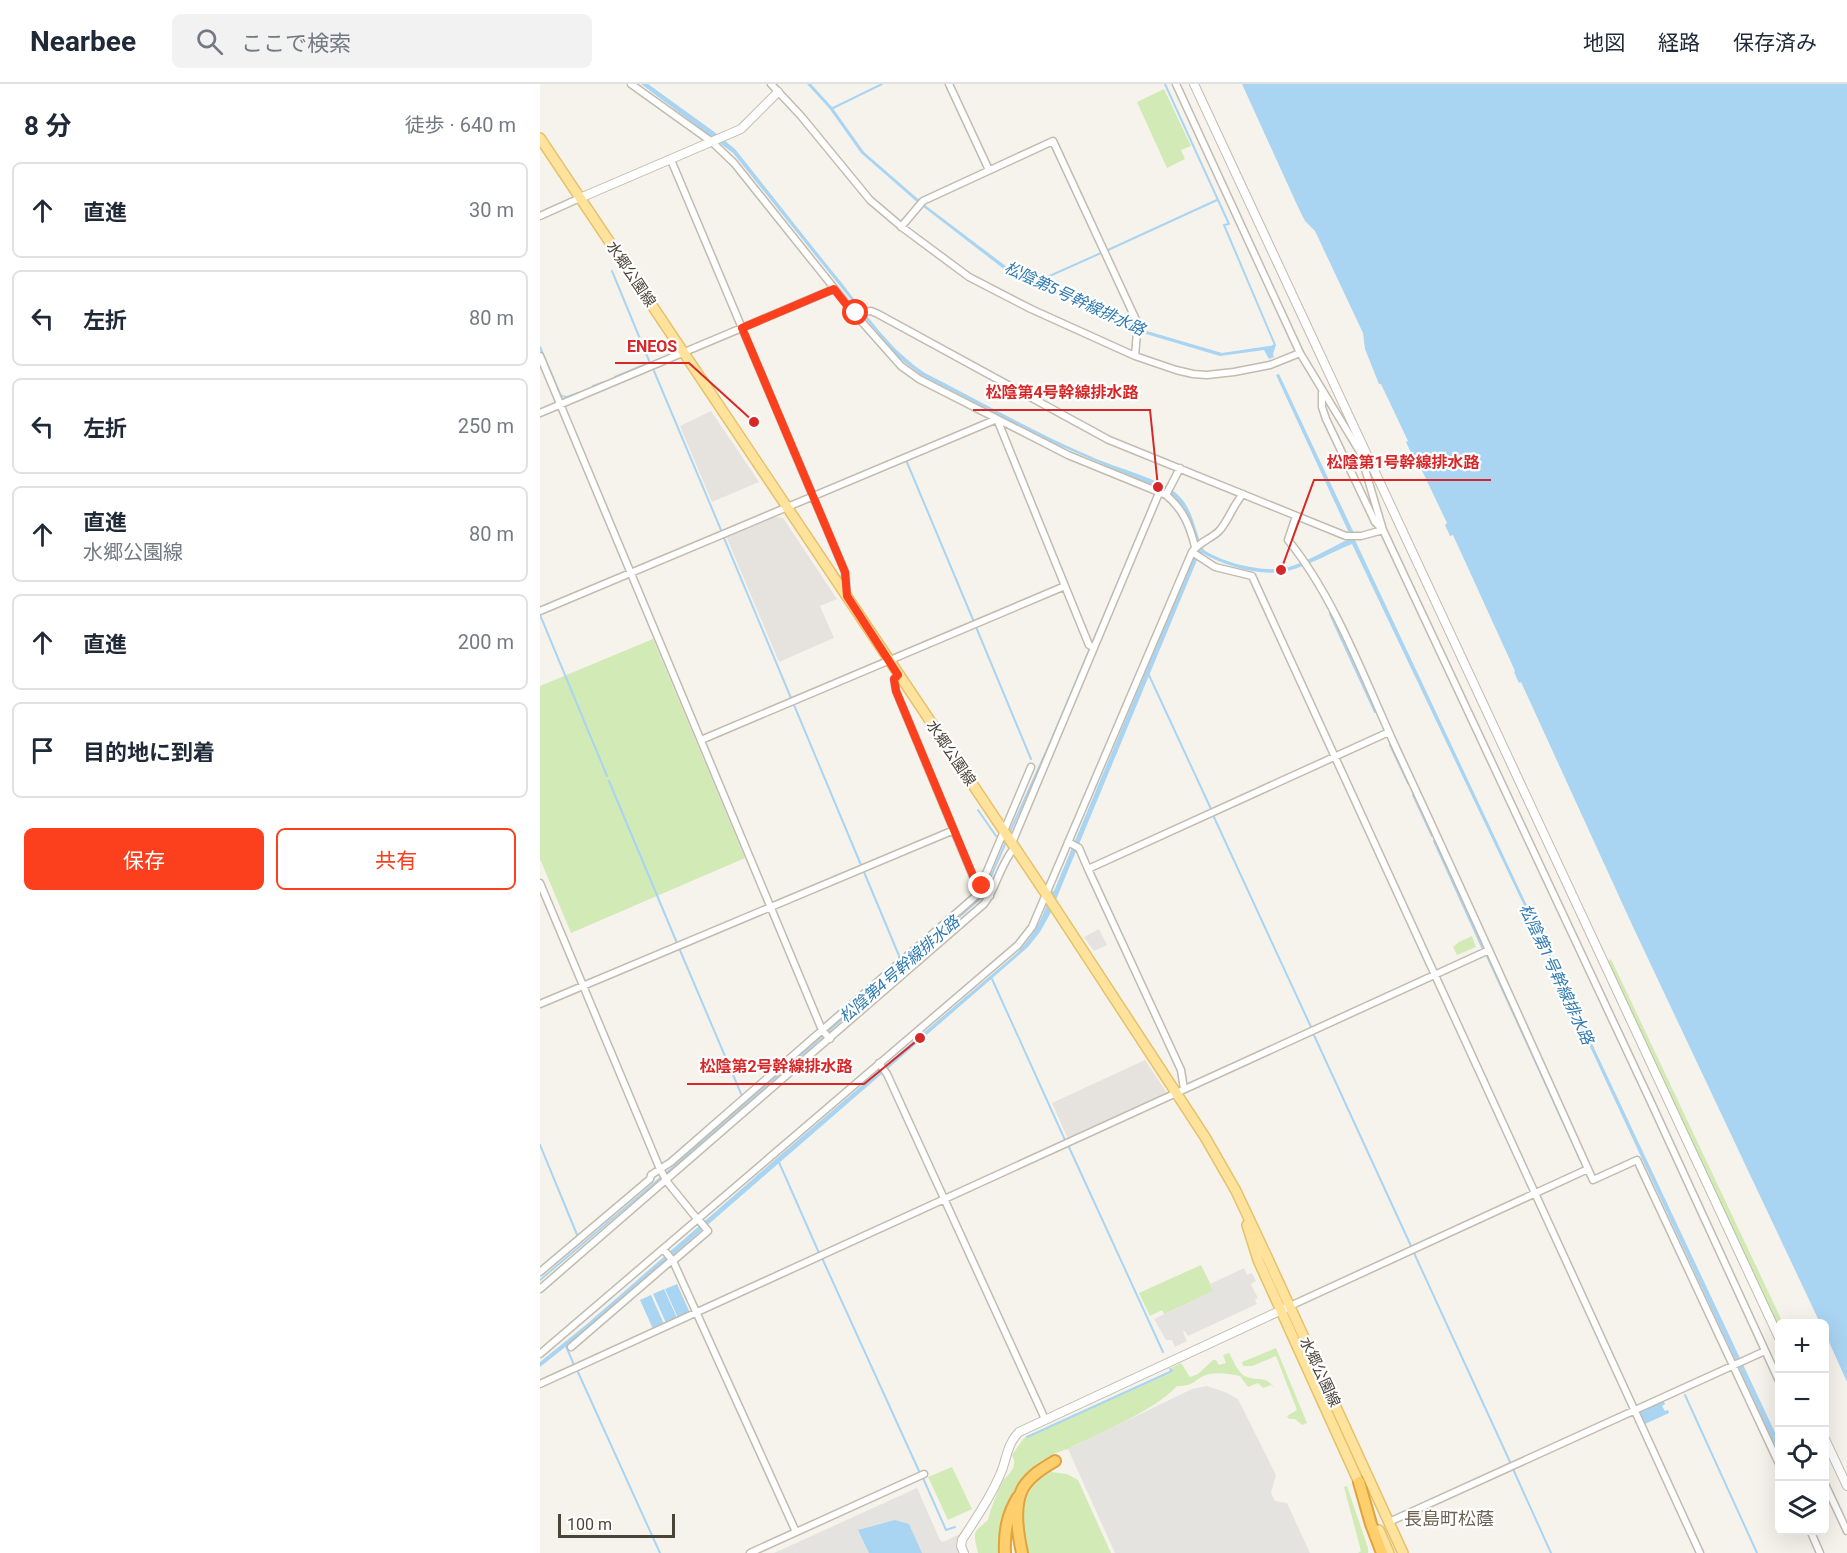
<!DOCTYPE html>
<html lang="ja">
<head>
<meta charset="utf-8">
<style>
  body { margin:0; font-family:Roboto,"Noto Sans JP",sans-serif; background:#f2f2f3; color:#1f2937 }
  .controls { position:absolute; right:18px; bottom:18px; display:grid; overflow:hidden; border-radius:9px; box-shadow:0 6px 24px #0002 }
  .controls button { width:54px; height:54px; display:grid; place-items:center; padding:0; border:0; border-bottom:2px solid #e0e1e3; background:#fff; color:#1f2937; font:30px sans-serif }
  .scale { position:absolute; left:18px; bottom:15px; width:117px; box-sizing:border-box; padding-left:6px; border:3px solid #4b4439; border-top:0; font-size:16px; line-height:21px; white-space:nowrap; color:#4b4439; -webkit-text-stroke:4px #fff; paint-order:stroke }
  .stop { position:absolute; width:18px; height:18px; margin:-14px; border:4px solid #fc3f1d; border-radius:50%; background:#fff }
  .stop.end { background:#fc3f1d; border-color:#fff; box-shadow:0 2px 6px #0008 }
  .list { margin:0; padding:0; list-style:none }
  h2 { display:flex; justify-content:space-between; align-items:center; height:78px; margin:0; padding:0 24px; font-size:26px }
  h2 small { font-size:20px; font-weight:400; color:#747a83 }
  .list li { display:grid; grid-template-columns:39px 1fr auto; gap:18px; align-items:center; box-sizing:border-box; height:96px; margin:0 12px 12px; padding:0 12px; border:2px solid #e0e1e3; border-radius:9px }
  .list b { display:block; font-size:22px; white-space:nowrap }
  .list p { margin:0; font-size:20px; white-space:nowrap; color:#747a83 }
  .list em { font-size:20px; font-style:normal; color:#747a83 }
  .actions { display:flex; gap:12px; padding:18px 24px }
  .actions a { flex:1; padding:14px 0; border:2px solid #fc3f1d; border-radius:9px; text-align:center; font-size:21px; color:#fc3f1d }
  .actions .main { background:#fc3f1d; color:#fff }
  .icon { flex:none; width:33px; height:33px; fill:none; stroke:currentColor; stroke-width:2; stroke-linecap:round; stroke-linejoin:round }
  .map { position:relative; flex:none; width:1307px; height:1469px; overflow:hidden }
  header { display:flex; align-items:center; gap:36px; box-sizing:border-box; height:84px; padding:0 30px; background:#fff; border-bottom:2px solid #e0e1e3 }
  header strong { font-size:28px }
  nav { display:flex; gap:33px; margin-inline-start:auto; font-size:21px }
  .search { width:420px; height:54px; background:#f2f2f3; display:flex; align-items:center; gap:15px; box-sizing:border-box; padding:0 21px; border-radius:9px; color:#747a83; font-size:22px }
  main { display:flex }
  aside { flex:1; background:#fff }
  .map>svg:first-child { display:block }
</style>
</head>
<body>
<header>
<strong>Nearbee</strong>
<div class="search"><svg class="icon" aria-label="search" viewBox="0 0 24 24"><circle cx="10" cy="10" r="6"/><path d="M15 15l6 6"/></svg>ここで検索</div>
<nav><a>地図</a><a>経路</a><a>保存済み</a></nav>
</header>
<main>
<aside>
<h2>8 分<small>徒歩 · 640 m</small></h2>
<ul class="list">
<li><svg class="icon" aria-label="ahead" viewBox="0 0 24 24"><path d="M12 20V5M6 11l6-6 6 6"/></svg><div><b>直進</b></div><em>30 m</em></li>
<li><svg class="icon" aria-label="left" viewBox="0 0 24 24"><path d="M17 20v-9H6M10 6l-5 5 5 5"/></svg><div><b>左折</b></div><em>80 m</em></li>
<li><svg class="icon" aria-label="left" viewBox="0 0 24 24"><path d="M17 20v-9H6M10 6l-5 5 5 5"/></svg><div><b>左折</b></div><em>250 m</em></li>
<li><svg class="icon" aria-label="ahead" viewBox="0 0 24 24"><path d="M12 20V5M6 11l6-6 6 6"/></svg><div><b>直進</b><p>水郷公園線</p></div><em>80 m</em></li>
<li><svg class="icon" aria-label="ahead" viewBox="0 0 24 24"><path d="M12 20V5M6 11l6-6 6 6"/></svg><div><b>直進</b></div><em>200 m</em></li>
<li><svg class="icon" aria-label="arrive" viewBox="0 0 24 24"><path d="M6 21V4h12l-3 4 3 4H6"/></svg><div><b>目的地に到着</b></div></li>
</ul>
<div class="actions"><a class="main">保存</a><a>共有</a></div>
</aside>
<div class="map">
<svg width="1307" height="1469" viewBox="0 0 1307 1469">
  <rect width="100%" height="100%" fill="#f6f3ec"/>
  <path fill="#e6e2dd" d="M171 327 219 398 172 418 140 342Z
    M234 433 243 434 297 515 280 522 294 554 239 578 186 452Z
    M605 976 627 1009 528 1055 512 1019Z"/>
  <path fill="#d2eab5" d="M624 5 651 62 641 66 645 75 627 84 597 18Z
    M113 555 205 774 31 849 0 775V602Z
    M932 852 936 863 917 871 913 863 919 858Z
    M1071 875 1243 1239 1240 1240 1239 1246 1068 877Z
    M661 1181 674 1207 624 1230 622 1226 610 1232 599 1209Z
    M736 1264 767 1339 762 1341 755 1335H749L747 1332 757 1326 736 1272 712 1282H703L702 1278Z
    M689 1269C694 1277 697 1289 707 1293 719 1297 727 1292 734 1304L731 1301 723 1304 718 1299 708 1303 700 1292C691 1290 679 1288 669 1290 654 1294 657 1302 637 1302 614 1327 559 1349 528 1365 481 1376 458 1425 461 1469H438C433 1447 432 1450 448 1436 451 1423 456 1412 461 1400 464 1393 474 1388 474 1380 475 1378 473 1373 472 1371L484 1354 633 1288 631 1284 641 1279 650 1293 658 1290 673 1276H676L679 1281 686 1279 683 1271Z
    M412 1383 432 1425 408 1436 388 1393Z
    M511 1388 527 1390 538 1396 571 1469H487C481 1437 478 1405 511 1388Z
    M807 1402 828 1464V1469H818L821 1467 804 1403Z"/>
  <path fill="#e5e3e0" d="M559 845 567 861 554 867 544 853Z
    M704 1184 707 1191 712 1189 716 1197 711 1200 718 1214 715 1216 717 1220 648 1252 645 1247 643 1248 647 1257 635 1263 632 1256H626L614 1235 673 1207 670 1200Z
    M667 1302 685 1308 698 1315 736 1391 731 1409 735 1417 747 1419 770 1469H575L528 1365 652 1305Z
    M377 1404 400 1456 403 1458 420 1450 416 1459 419 1469H234Z"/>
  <path fill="#a9d4f2" d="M101 0H108L173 47 195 65C230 109 265 154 301 198 326 230 350 266 385 289 440 317 495 349 552 373 574 383 620 395 636 409 655 426 653 445 664 466 683 479 727 490 749 483 770 476 790 464 809 455V449L736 291 739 290 813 447 815 456 1239 1357V1370L1007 870 812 460C791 468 769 482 747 487 720 493 685 482 662 469L657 476 510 830 500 848 488 863 49 1244 0 1283V1278L47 1240 238 1073 478 868C496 849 504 830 512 807H514L653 474 660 465C654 445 648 423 630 409L511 358 381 291 359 274 325 234 320 231 316 222 193 69Z
    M267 0H271L292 23 324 68 385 121 471 186 607 247 682 269 736 261 733 270 734 273 729 275 724 266 680 272 606 250 469 189 377 118 321 69 289 24Z
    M702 0H1307V1298L1285 1249 1284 1240 1280 1239 1094 845 981 598 979 599 974 588 975 587 913 451 910 452 905 441 907 439 876 374 874 375 866 358 868 357 841 300H839L825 265 823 249 775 147 765 137 758 123Z
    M137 1200 150 1229 138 1234 125 1205Z
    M124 1205 137 1234 126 1239 113 1210Z
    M111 1211 124 1240 113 1245 100 1216Z
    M1123 1316 1125 1320 1122 1322 1125 1327 1128 1326 1129 1329 1105 1340 1099 1328Z
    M355 1436 369 1440 382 1469H329L318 1446Z"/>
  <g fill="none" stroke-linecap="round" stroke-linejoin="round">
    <path stroke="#a9d4f2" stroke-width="2" d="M625 0 689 140 684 141 735 261 733 262
      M291 25 342 0
      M568 166 677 116
      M72 187 110 279
      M505 194 561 169
      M0 263 21 312 27 313 38 309
      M114 287 181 446
      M75 293 106 280
      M53 302 64 298
      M366 376 434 538
      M184 454 251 614
      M790 530 835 628
      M0 531 67 692
      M436 543 491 675
      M608 589 671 725
      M254 621 321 781
      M850 661 868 699
      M69 697 137 859
      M873 711 892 752
      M438 726 456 752
      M673 731 771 943
      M469 750 510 659 615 411
      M894 757 942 863
      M324 788 360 874
      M139 864 202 1012
      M947 872 1043 1082
      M452 895 525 1056
      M773 949 871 1162
      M0 1061 38 1153
      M528 1061 623 1268
      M238 1076 279 1169
      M1046 1090 1049 1095
      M874 1169 971 1380
      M282 1174 379 1387
      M0 1196 131 1085 442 813 466 758
      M26 1262 34 1281
      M37 1286 120 1469
      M1145 1311 1217 1469
      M487 1353 632 1287 630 1285
      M973 1385 1011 1469
      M383 1394 406 1446 415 1443"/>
    <defs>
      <path id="minor" d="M91 0 172 58 194 79 314 229 331 227 338 230 569 356 806 452H821L843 446 820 368 760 269 636 0
        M231 0 261 32 330 116 363 144 429 193 491 225 595 272 636 286 653 290 667 291 694 288 730 281 760 269
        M409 0 449 86
        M131 76 305 488 307 512
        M0 132 40 114
        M361 143 383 117 513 57 597 238 600 241 597 248 595 272
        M314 229 361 282 379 295 528 371 626 411C643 425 650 442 655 463
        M0 272 282 946 290 955
        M782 309V323L786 335 835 438 843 446 1109 1014 1240 1299
        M0 329 294 205
        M626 411 640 384
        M652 468 675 483 712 492 1160 1469
        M0 527 457 335 549 561 554 564
        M358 591 354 595 356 607 437 802 439 806 450 812
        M161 656 525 502
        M528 758 539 764 548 785 641 986 644 1005
        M472 759 619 409
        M548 785 849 648
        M0 799 120 1085 128 1099 158 1136
        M0 920 414 746
        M339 979 347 990 505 1335
        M1048 1085 1053 1096 1097 1076 1240 1382
        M124 1166 133 1177 256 1448
        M133 1177 168 1147 158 1135
        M0 1188 110 1095 111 1091 131 1078 437 811 491 683
        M0 1205 444 820C457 803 460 780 475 763
        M750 1222 1048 1085C985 945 922 805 857 666 825 597 796 515 748 456L756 432
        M31 1263 132 1176
        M0 1270 478 861 492 843 652 468C659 458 671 455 679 447 689 436 693 421 703 410
        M0 1300 949 866
        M1284 1398 1307 1447
        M849 1438 1225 1267
        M1270 1446 1280 1469
        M210 1469 384 1390"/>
      <path id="tertiary" d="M654 0 1240 1256
        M40 114 201 45 238 8
        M1284 1353 1307 1402
        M424 1469 421 1462 422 1456C436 1434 452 1411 462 1386 467 1372 468 1359 479 1348L746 1224"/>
      <path id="primary" d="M0 54 506 810 665 1053 696 1107 727 1173 863 1469
        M707 1141 718 1176 821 1403
        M839 1446 849 1469"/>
      <path id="motorway" d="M819 1398 831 1440 842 1469
        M465 1469C464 1448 467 1431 478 1413
        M482 1469C478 1450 473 1422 483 1404 490 1392 503 1384 515 1377"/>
    </defs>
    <use href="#minor" stroke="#c2bbae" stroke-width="9"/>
    <use href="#tertiary" stroke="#c2bbae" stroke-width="10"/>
    <use href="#primary" stroke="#e6c16a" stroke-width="12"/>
    <use href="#motorway" stroke="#e0a43c" stroke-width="14"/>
    <use href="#minor" stroke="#fff" stroke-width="6"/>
    <use href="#tertiary" stroke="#fff" stroke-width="8"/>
    <use href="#primary" stroke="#ffe39c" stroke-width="9"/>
    <use href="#motorway" stroke="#ffcf6e" stroke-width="10"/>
  </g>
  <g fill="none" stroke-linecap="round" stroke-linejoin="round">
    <path stroke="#fc3f1d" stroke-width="8" d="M316 229 309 224 294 205 202 244 305 488 307 512 358 591 354 595 356 607 439 806 442 802"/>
  </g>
  <g text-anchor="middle" stroke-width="4.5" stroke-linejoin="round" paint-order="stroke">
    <g font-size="15" fill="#4b4439" stroke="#fff">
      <text transform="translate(91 190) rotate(56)" y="5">水郷公園線</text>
      <text transform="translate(411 669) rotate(56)" y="5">水郷公園線</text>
      <text transform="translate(780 1288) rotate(65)" y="5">水郷公園線</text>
    </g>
    <g font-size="16" font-style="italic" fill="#2e7ab2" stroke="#fff">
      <text transform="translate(535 214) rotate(25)" y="6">松陰第5号幹線排水路</text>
      <text transform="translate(359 885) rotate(-41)" y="6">松陰第4号幹線排水路</text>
      <text transform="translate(1017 890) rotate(65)" y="6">松陰第1号幹線排水路</text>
    </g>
    <g font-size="18" fill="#6e6250" stroke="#fff">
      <text x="909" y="1441">長島町松蔭</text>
    </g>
  </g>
  <path fill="none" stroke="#d62828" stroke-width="2" d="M214 338L149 279H75M618 403L610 326H433M741 486L774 396H951M380 954L324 1000H147"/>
  <g fill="#d62828" stroke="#fff" stroke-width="2">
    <circle cx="214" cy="338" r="6"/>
    <circle cx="618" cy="403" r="6"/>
    <circle cx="741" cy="486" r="6"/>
    <circle cx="380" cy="954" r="6"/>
  </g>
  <g font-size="16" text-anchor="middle" font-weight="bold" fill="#d62828" stroke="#fff" stroke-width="4.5" stroke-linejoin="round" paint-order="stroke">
    <text x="112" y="268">ENEOS</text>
    <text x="522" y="314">松陰第4号幹線排水路</text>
    <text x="863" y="384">松陰第1号幹線排水路</text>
    <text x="236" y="988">松陰第2号幹線排水路</text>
  </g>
</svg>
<div class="controls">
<button>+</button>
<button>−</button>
<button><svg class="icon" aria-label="locate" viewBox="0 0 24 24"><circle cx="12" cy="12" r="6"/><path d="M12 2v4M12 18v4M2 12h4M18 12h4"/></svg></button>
<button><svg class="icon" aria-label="layers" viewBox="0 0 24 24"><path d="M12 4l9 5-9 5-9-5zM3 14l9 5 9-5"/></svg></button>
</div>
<div class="scale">100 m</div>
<div class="stop" style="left:316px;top:229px"></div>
<div class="stop end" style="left:442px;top:802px"></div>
</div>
</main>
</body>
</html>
